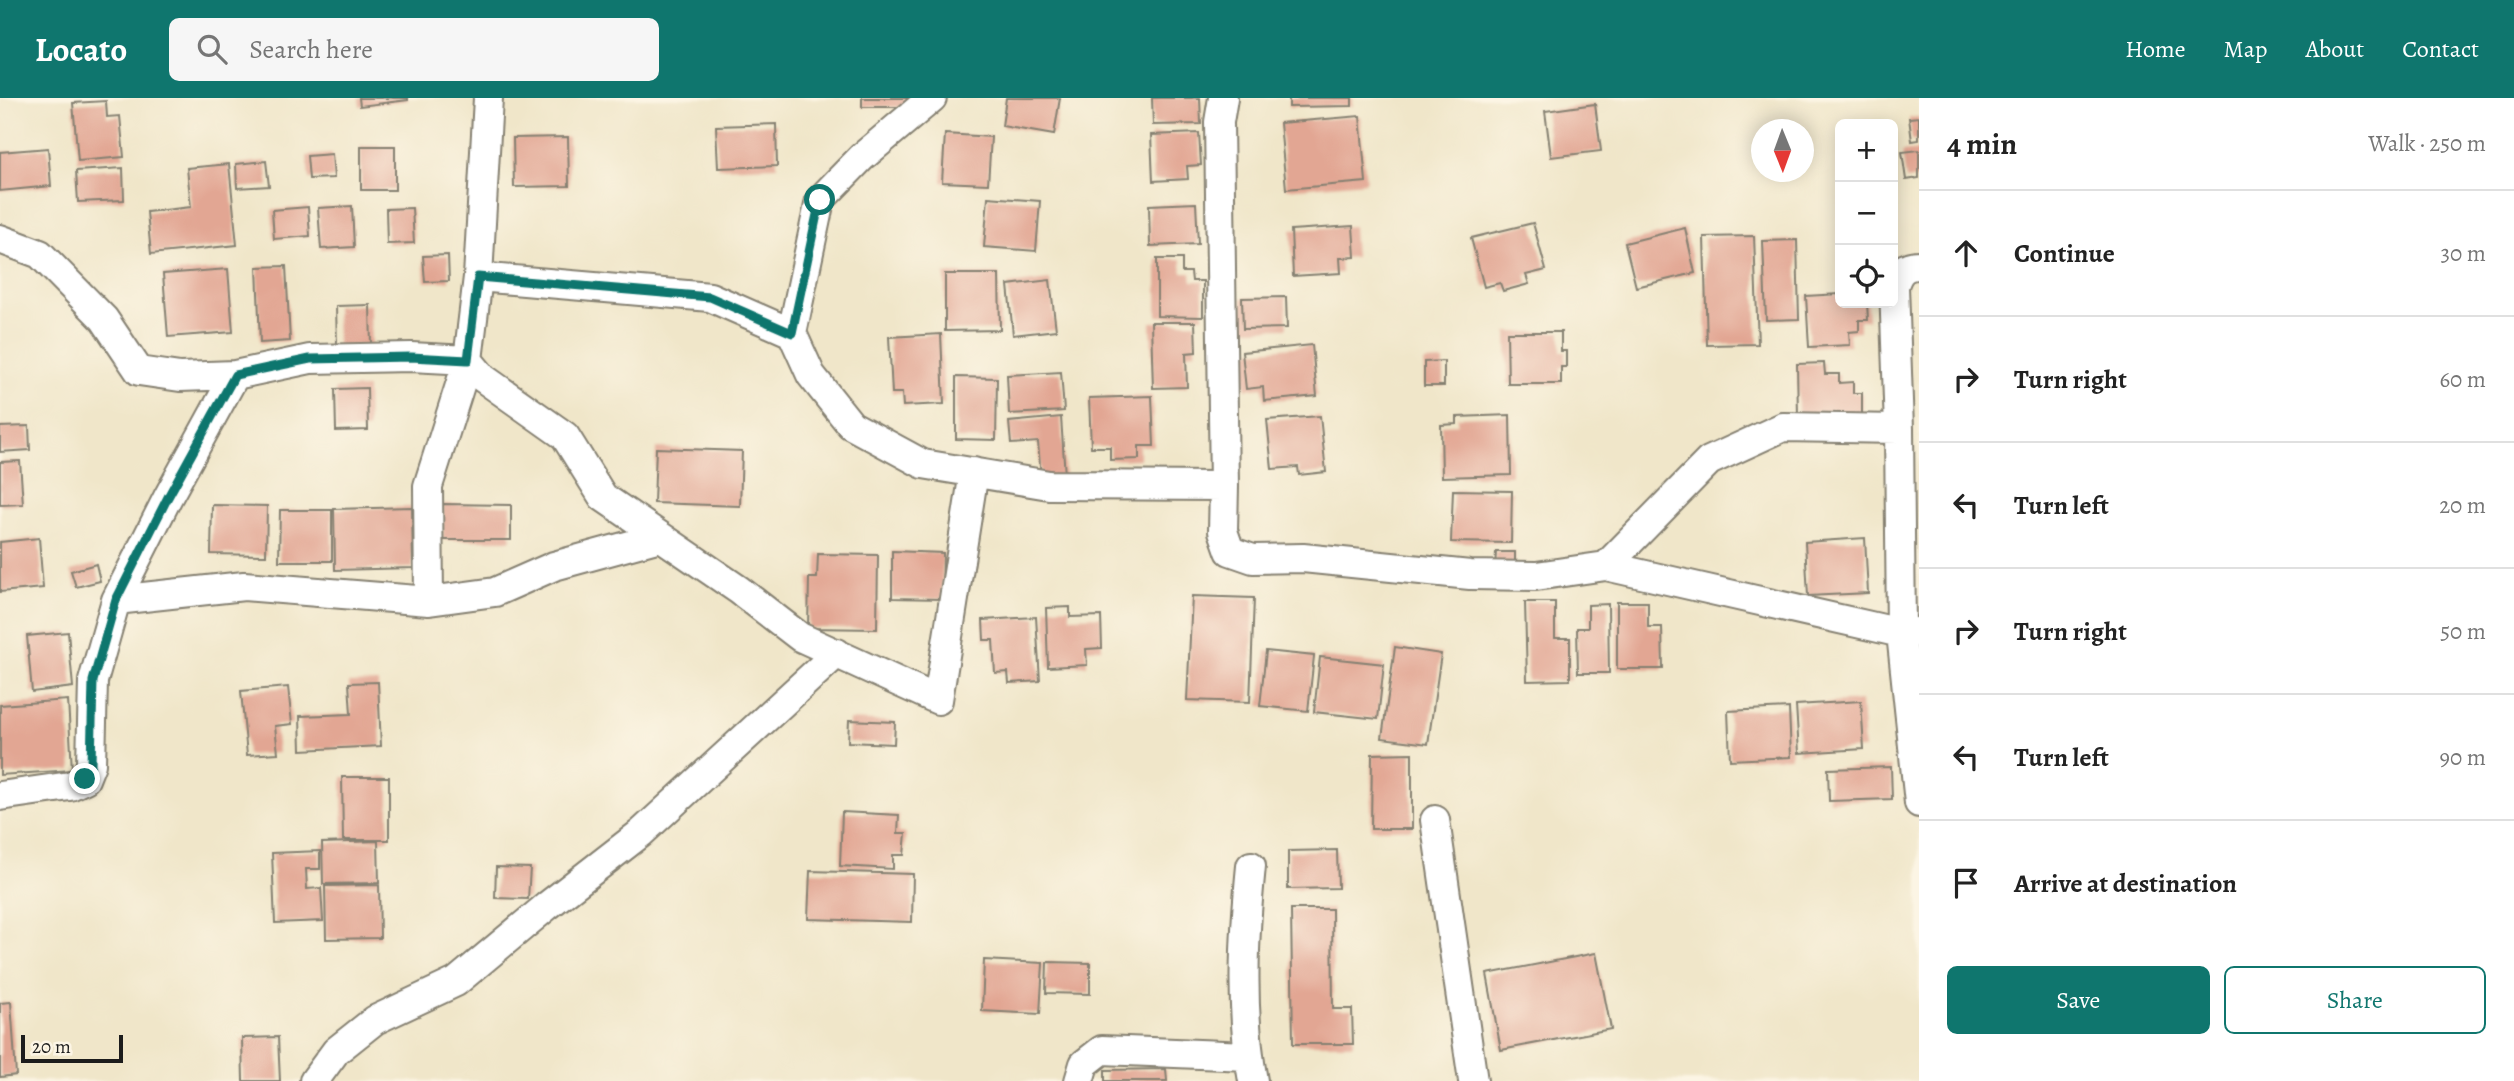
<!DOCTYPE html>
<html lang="en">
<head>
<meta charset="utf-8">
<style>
  body { margin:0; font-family:Alegreya,serif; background:#f6f6f6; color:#222 }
  .controls { position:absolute; right:21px; top:21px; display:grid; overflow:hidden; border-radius:10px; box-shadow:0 4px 18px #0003 }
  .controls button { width:63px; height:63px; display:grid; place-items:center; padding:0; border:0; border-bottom:2px solid #e0e0e0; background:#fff; color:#222; font:35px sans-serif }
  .compass { position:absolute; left:1751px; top:21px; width:63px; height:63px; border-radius:50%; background:#fff; box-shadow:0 4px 18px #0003; rotate:179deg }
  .scale { position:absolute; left:21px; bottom:18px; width:102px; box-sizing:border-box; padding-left:7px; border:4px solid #1c1c1c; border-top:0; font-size:19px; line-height:24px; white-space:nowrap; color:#1c1c1c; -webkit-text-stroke:5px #fcf5e5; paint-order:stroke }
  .stop { position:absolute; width:21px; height:21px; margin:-16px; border:5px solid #0f766e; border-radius:50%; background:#fff }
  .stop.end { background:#0f766e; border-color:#fff; box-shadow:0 2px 7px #0008 }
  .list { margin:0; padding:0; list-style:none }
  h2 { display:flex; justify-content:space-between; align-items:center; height:91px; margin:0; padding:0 28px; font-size:30px }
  h2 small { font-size:23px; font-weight:400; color:#767676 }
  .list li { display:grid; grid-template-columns:46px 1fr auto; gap:21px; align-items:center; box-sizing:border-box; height:126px; padding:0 28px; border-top:2px solid #e0e0e0 }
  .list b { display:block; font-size:26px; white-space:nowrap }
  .list em { font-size:23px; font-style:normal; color:#767676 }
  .actions { display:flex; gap:14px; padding:21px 28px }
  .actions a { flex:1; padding:16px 0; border:2px solid #0f766e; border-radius:10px; text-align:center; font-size:24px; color:#0f766e }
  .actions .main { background:#0f766e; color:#fff }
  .icon { flex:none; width:38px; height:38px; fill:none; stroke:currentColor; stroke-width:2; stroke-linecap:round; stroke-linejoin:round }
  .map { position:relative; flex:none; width:1919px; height:983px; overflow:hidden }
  header { display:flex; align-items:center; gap:42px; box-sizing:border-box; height:98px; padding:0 35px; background:#0f766e; color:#fff }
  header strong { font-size:33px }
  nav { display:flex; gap:38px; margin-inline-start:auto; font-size:24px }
  .search { width:490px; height:63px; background:#f6f6f6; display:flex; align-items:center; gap:18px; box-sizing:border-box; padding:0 24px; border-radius:10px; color:#767676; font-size:26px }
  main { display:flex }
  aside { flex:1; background:#fff }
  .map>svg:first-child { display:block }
</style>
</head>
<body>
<header>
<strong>Locato</strong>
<div class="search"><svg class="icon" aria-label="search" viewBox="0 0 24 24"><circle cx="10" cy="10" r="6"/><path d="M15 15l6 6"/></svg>Search here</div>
<nav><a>Home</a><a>Map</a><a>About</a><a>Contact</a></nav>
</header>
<main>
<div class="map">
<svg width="1919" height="983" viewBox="0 0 1919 983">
  <rect width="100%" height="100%" fill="#fcf5e5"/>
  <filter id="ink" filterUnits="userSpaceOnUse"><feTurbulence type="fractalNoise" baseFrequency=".0143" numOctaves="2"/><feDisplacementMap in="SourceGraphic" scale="14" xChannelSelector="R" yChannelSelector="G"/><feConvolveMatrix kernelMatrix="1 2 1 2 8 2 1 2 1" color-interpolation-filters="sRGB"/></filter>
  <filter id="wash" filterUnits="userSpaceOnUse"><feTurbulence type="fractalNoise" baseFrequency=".00686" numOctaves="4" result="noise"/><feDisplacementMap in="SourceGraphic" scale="28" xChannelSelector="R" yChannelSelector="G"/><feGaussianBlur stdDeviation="1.57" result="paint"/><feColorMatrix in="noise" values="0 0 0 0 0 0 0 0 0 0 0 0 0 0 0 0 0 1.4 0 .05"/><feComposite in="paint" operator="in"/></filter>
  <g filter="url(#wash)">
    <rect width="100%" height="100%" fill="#f0e6c9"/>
    <g id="blocks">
      <path fill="#e2a693" d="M359 0H408V2L360 8Z
        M862 0H909V9H862Z
        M1006 0H1060L1054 37 1002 28Z
        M1152 0H1200L1201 26 1153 27Z
        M1289 0H1352V8L1289 9Z
        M106 3 107 19 120 18 124 59 78 63 73 5Z
        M1595 6 1601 53 1551 59 1545 13Z
        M1360 18 1366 84 1286 91 1280 25Z
        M1919 19V42L1912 43 1909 20Z
        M776 26 777 68 718 70 716 28Z
        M1199 35 1201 67 1187 68 1188 81 1153 83 1151 37Z
        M945 36 991 39 988 86 942 84Z
        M568 39 569 88 514 89 513 40Z
        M361 48H395V92H361Z
        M48 50 51 88 0 93V54Z
        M1919 52V80L1906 82 1902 54Z
        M332 56 334 80 309 81 307 58Z
        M266 63 269 88 237 90 236 66Z
        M229 66 237 147 151 156 147 114 191 109 187 70Z
        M123 70 124 102 78 104 76 73Z
        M988 99 1040 103 1036 153 984 149Z
        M1196 105 1198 146 1150 148 1149 107Z
        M352 108 354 149 321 151 318 110Z
        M308 109 310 138 274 141 272 112Z
        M412 110 414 145 387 146 386 111Z
        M1533 125 1546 172 1526 177 1529 186 1503 193 1500 185 1484 189 1471 140Z
        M1353 128 1355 159 1340 160 1341 175 1293 178 1291 132Z
        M1685 130 1695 175 1636 189 1625 145Z
        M1754 138 1758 246 1707 247 1704 139Z
        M1797 142 1799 221 1766 222 1763 143Z
        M448 157 449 183 425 184 423 158Z
        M1157 161H1182V174H1191L1192 183H1203V219L1157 218Z
        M286 168 290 243 260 245 257 169Z
        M228 171 233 234 168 239 163 176Z
        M945 176H999L1000 232 945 233Z
        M1050 182 1056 232 1013 237 1008 187Z
        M1840 196V205H1867L1868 222H1859V233L1849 234 1850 247 1809 249 1806 198Z
        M1286 199 1287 230 1243 231 1242 200Z
        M370 207 371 248H337L336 208Z
        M1151 224H1195L1196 254 1186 255 1187 289 1153 290Z
        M1507 234H1561V253H1566V269H1561V286H1508Z
        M941 236 944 306 903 308 902 295H892L889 239Z
        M1312 247 1317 298 1264 303 1263 289 1246 291 1242 254Z
        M1444 263V288H1424V264Z
        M1824 265 1825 276H1839V285L1853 284V295H1862V316L1798 318 1797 266Z
        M1061 274 1064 313 1009 316 1007 277Z
        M956 279 997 280 996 342 956 341Z
        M367 290 368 332 336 333 335 291Z
        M1152 298 1154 348H1139V361L1110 362V349H1091L1089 300Z
        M1510 317 1511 377 1442 379 1441 327 1457 326V319Z
        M1320 318 1326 374 1299 377 1298 369 1272 371 1267 322Z
        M1061 319 1065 378 1041 379 1038 344 1011 346 1009 324Z
        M29 328 30 352 0 354V329Z
        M656 350 742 353 740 408 654 405Z
        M20 363 23 406 0 407V364Z
        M1453 392 1512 393 1511 445 1451 444Z
        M443 406 511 407V442H443Z
        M212 407 267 408 266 457 211 456Z
        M412 409 413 470 335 472 334 411Z
        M280 412H332V463H279Z
        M39 440 43 490 0 494V444Z
        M1865 440 1868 495 1808 498 1805 444Z
        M892 453 943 455 942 501 892 500Z
        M1496 454H1515V471L1495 470Z
        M818 456 878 457 877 531 808 530 809 480H817Z
        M96 466 100 483 76 489 71 473Z
        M1192 498 1254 500 1250 604 1187 602Z
        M1525 504H1555V540H1570V582L1527 583Z
        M1617 504H1648V529H1662L1663 571H1617Z
        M1608 506 1609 575H1578L1577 530H1588V507Z
        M1070 509V519L1101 518 1102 550 1086 551 1087 567 1048 569 1046 510Z
        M1036 519 1040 583 1009 585 1008 574 995 575 993 542H984L983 522Z
        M68 534 73 589 32 594 27 538Z
        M1395 549 1441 556 1428 646 1382 640Z
        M1266 553 1314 558 1308 613 1260 608Z
        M1320 559 1384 566 1378 621 1314 614Z
        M378 584 381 648 301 652 300 618 351 616 349 585Z
        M288 589 292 626 275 628 278 655 247 657 241 593Z
        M68 602 72 672 0 677V607Z
        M1861 603 1864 651 1799 655 1796 607Z
        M1789 610 1791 659 1730 662 1728 613Z
        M849 622 895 624 894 646 848 644Z
        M1412 655V731H1371L1372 656Z
        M1891 669 1892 701 1829 703 1828 671Z
        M342 679H389V742H343Z
        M842 714 899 717 898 735H906L904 757H893V771L840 768Z
        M378 743 379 785 323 786 322 745Z
        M1337 752 1338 790 1288 791V753Z
        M320 753V771H306L307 791 321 790 323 823 275 825 272 755Z
        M496 769 530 770 528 801 495 800Z
        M810 773 913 776 912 824 808 821Z
        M379 787 380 840 326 841 325 788Z
        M1291 811H1332L1333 911H1352L1353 946H1293Z
        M1596 855 1611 931 1501 952 1487 876Z
        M984 862 1043 865 1040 916 982 913Z
        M1047 864 1090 865V896L1046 895Z
        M11 904 16 977 0 979V905Z
        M278 939 280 983H243L242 940Z
        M1166 971 1167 983H1105V972Z"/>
    </g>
  </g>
  <g filter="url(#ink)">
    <use href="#blocks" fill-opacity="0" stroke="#868172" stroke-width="2"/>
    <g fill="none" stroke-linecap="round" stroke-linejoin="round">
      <defs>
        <path id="street" d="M932 0 862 59 820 102 792 235 811 277 851 327 923 366 1049 387 1224 388 1219 24 1223 0
          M0 141 40 156 104 221 139 273 180 279 235 277
          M1919 167C1904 167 1898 174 1894 188L1899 331 1901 535 1919 705
          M478 179 710 199 792 235
          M1224 388 1223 433 1230 453 1253 461 1303 460 1470 477 1536 478 1606 468 1901 535 1919 534
          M1606 468 1709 363 1783 329 1899 331
          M116 502 244 488 429 503 495 494 554 468 660 439
          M429 503 428 388 468 262 478 179 488 0
          M0 698 70 688 85 681 91 666 93 583 116 502 168 399 235 277 310 261 411 259 468 262 483 280 565 338 603 399 739 492 800 539 938 602 974 374
          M1435 722 1473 983
          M1251 768C1244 839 1240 913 1253 983
          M314 983 336 953 375 922 456 884 547 808 641 735 837 555
          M1079 983 1084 966 1102 952 1248 958"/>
      </defs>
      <use href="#street" stroke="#868172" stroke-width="32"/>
      <use href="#street" stroke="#fff" stroke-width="28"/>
    </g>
  </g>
  <g fill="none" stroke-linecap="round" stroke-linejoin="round" filter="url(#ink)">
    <path stroke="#0f766e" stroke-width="9" d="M85 681 91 666 93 583 116 502 168 399 235 277 310 261 411 259 468 262 478 179 710 199 792 235 820 102"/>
  </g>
</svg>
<div class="controls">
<button>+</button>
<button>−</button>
<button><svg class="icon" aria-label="locate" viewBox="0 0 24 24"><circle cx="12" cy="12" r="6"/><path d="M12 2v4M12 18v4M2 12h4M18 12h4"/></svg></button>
</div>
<svg class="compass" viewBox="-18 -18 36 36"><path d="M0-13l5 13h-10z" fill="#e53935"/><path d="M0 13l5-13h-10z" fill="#767676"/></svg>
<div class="scale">20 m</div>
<div class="stop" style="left:820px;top:102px"></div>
<div class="stop end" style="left:85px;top:681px"></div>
</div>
<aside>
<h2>4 min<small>Walk · 250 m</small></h2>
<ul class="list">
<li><svg class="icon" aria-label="ahead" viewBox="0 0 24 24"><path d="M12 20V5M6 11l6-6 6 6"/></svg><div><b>Continue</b></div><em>30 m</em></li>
<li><svg class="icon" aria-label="right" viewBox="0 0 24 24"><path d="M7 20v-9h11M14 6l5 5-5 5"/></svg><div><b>Turn right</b></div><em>60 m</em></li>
<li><svg class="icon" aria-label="left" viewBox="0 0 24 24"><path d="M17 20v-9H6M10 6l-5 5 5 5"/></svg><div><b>Turn left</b></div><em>20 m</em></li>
<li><svg class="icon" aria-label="right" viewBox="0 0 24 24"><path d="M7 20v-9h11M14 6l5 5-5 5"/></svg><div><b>Turn right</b></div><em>50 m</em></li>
<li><svg class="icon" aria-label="left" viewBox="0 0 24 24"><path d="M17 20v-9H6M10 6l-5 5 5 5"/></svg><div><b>Turn left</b></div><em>90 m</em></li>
<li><svg class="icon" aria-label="arrive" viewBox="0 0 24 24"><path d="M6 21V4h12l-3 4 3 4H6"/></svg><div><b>Arrive at destination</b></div></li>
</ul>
<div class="actions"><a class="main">Save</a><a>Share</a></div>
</aside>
</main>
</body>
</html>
